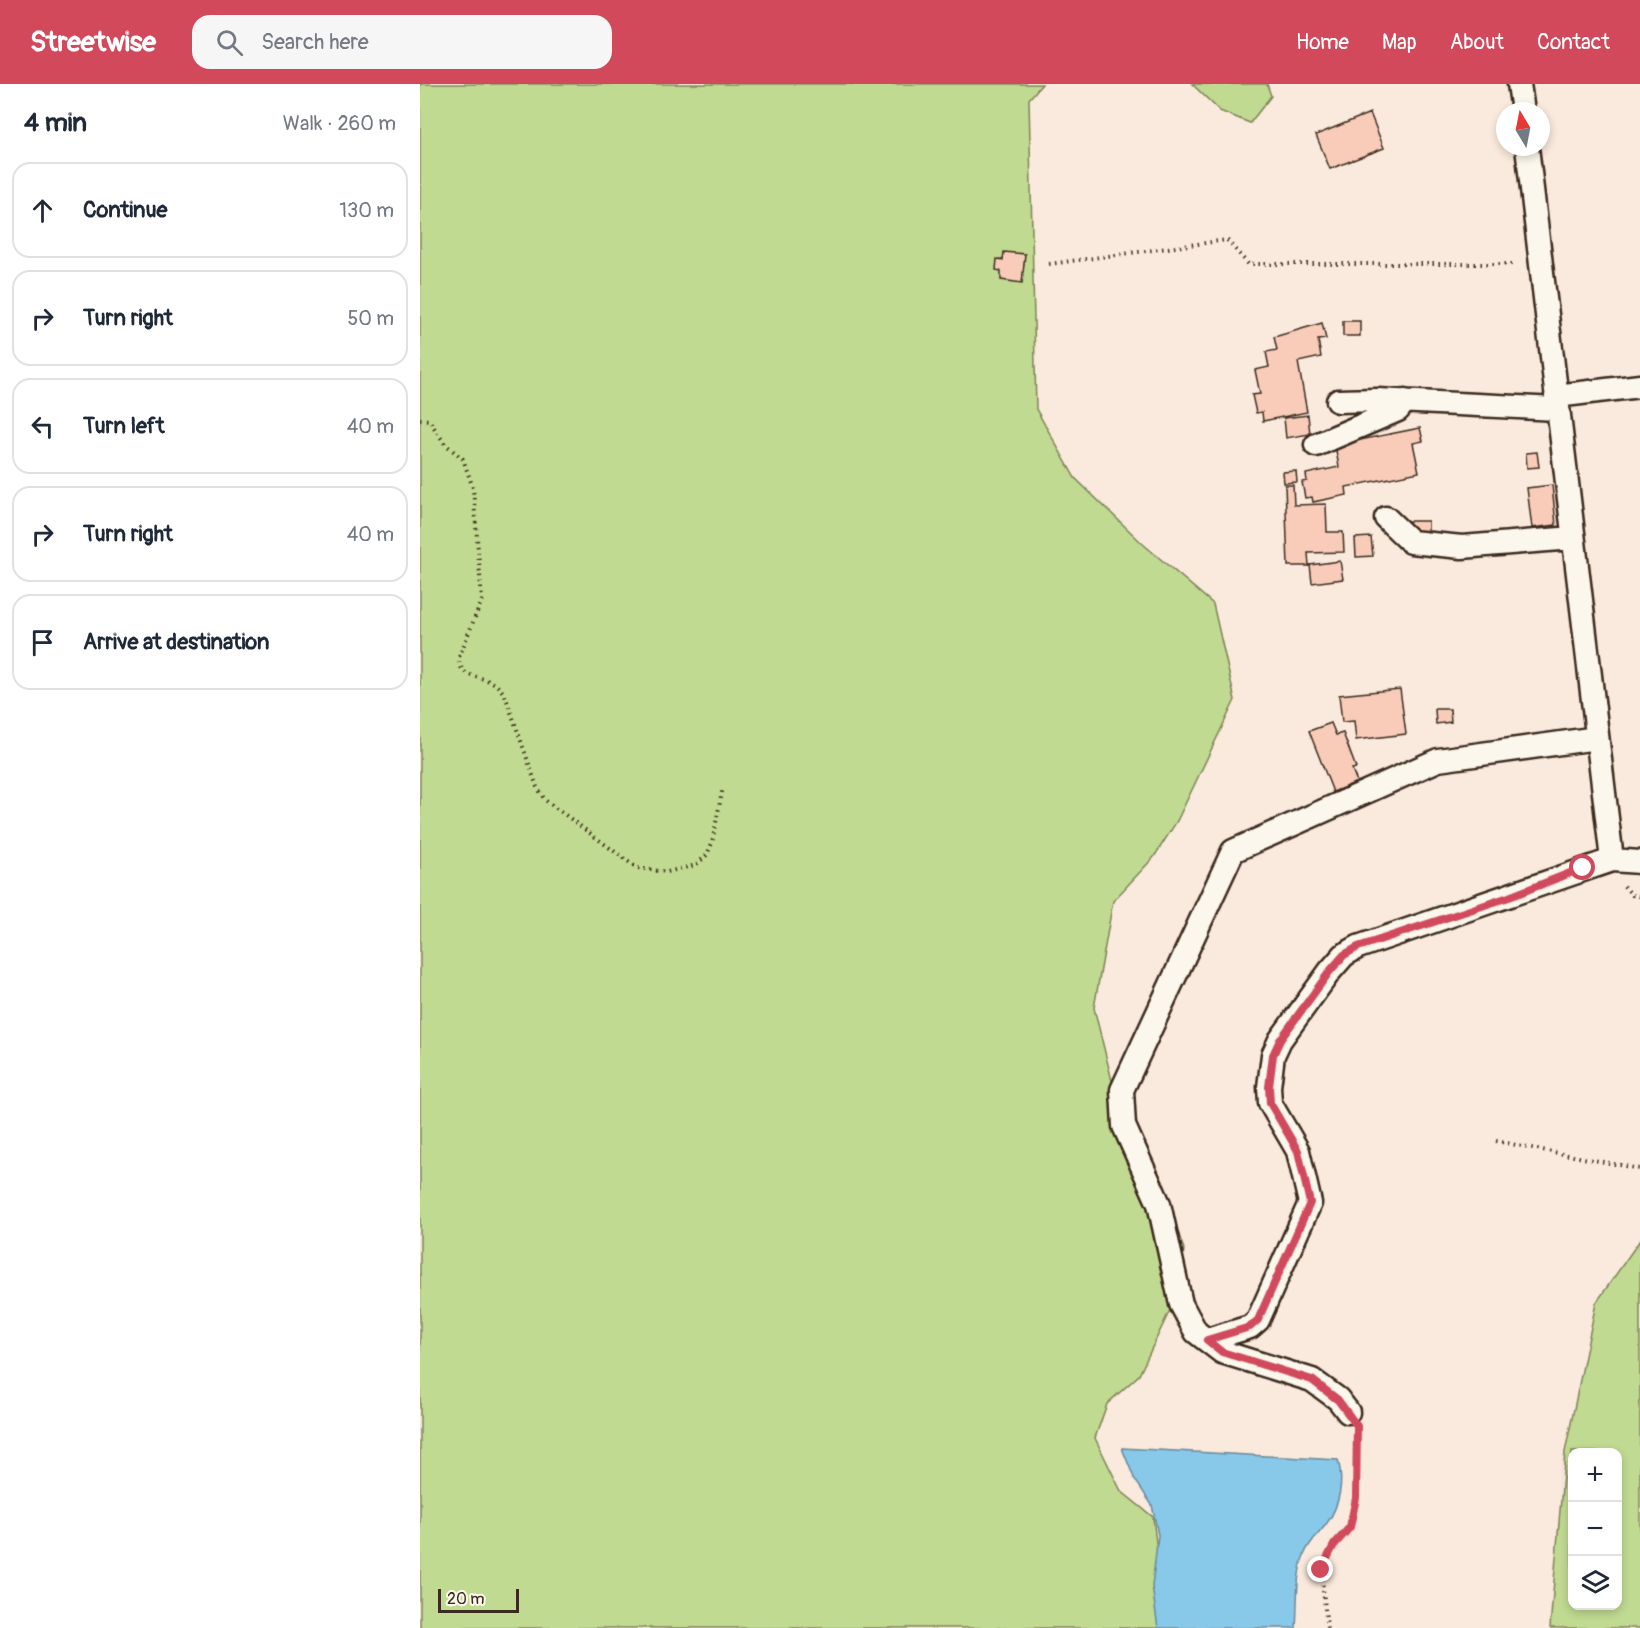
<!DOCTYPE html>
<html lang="en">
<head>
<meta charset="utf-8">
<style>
  body { margin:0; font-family:Pangolin,sans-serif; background:#f6f6f7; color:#1f2937 }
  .controls { position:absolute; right:18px; bottom:18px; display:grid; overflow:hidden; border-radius:12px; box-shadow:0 3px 9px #0003 }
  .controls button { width:54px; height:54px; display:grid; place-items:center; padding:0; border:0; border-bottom:2px solid #e0e1e3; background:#fff; color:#1f2937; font:30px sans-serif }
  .compass { position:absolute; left:1076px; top:18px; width:54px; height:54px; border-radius:50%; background:#fff; box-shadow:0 3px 9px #0003; rotate:350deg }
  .scale { position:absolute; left:18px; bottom:15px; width:81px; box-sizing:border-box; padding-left:6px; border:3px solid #3b2a1e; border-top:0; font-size:16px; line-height:21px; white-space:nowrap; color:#3b2a1e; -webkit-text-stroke:4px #fbf7ec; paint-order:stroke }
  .stop { position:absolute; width:18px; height:18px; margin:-14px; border:4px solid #d1495b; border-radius:50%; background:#fff }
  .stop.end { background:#d1495b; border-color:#fff; box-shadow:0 2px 6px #0008 }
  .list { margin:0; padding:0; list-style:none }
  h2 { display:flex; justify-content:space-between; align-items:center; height:78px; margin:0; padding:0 24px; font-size:26px }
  h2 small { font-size:20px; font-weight:400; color:#747a83 }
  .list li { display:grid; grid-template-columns:39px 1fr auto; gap:18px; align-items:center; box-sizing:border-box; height:96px; margin:0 12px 12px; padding:0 12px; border:2px solid #e0e1e3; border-radius:18px }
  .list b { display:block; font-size:22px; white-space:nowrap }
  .list em { font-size:20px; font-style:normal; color:#747a83 }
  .icon { flex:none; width:33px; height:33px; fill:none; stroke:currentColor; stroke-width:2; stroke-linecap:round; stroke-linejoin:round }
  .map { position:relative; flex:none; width:1220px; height:1544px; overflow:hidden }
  header { display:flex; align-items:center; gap:36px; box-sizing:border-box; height:84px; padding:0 30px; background:#d1495b; color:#fff }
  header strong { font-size:28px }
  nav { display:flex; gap:33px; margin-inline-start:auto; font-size:21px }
  .search { width:420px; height:54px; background:#f6f6f7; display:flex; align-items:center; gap:15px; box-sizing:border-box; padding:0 21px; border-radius:18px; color:#747a83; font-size:22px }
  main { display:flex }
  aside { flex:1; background:#fff }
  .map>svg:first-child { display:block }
</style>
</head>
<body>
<header>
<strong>Streetwise</strong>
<div class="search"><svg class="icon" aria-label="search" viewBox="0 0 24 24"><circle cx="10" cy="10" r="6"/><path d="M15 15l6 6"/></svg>Search here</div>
<nav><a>Home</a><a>Map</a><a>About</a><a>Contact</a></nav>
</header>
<main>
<aside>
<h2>4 min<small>Walk · 260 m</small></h2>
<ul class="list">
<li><svg class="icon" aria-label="ahead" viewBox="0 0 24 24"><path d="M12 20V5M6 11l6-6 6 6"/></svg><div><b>Continue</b></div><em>130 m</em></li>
<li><svg class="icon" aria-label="right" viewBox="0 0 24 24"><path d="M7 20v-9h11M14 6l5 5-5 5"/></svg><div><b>Turn right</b></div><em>50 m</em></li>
<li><svg class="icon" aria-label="left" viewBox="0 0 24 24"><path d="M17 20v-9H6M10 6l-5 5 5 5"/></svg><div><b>Turn left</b></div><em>40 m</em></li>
<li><svg class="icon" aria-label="right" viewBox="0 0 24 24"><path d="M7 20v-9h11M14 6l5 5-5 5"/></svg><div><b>Turn right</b></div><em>40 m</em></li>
<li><svg class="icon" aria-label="arrive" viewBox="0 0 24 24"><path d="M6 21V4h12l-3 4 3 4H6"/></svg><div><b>Arrive at destination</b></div></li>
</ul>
</aside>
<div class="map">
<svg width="1220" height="1544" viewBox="0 0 1220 1544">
  <rect width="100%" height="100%" fill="#faeadd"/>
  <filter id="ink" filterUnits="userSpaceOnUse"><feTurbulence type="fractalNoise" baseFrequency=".0167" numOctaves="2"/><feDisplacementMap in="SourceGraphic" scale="12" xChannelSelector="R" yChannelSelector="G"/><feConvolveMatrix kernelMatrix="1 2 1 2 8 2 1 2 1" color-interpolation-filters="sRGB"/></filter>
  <g filter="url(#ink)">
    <path fill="#c0da91" stroke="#7e8258" stroke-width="1.5" fill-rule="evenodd" d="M0 0H622L609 15 616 325 655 394 723 460 793 520 815 616 757 737 734 773 693 817 674 924 700 1029 735 1087 764 1165 759 1207 719 1291 687 1320 675 1354 701 1407 733 1433 746 1544H0Z
      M772 0H847L851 12 830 39 800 27Z
      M1220 1156V1544H1130L1145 1368 1176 1219ZM1198 1368V1522H1152V1368Z"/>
    <path fill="#88c8e9" stroke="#698998" stroke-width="1.5" d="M702 1364 918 1376C924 1396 920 1421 907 1439 900 1449 890 1457 885 1469 875 1490 878 1521 876 1544H738L732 1502 738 1451 732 1421 714 1394Z"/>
    <path fill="#f8ccb9" stroke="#3b2a1e" stroke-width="1.5" d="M950 29 964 64 910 85 896 51Z
      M584 168 605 170 602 199 581 196V187L576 186 577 175 583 176Z
      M923 237H940V252H923Z
      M902 239 906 255 898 256 901 273 878 278 887 328 843 337 842 328 836 329 832 311 840 310 835 286 849 283 846 268 857 266 854 253Z
      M888 331 890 350 866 354 864 334Z
      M1000 344 1003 357 993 359 999 388 926 403 927 411 893 418 892 413 885 414 882 398 887 397 886 390 919 383 915 361Z
      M1117 368 1119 383 1107 384 1106 369Z
      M876 387 877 398 864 399 863 388Z
      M865 401H873L874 421 906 420 907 448H923L924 468 888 469 889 482H868Z
      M1132 401 1136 441 1112 444 1107 404Z
      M988 437H1008V456H989Z
      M951 453 953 472 936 473 935 454Z
      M920 477 923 495 892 499 890 481Z
      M980 605 986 650 936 656 934 637 922 638 919 611Z
      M1015 625H1030L1031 638 1016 640Z
      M911 639 916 651 923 649 936 684 932 685 937 698 913 708 889 647Z"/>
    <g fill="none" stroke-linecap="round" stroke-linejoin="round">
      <defs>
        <path id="street" d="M1099 0 1103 27
          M1107 63 1192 776 1220 778
          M1136 312 1220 302
          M918 317 957 316 1137 325
          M896 361 978 326 985 317
          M966 434 991 458 1042 463 1153 454
          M787 1256 830 1243 838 1236 890 1119 878 1067 850 1019 849 1003 853 971 860 956 910 887 924 871 938 863 1192 776
          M928 1328 918 1315 892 1296 802 1268 776 1248 761 1220 739 1120 704 1042 702 1006 813 767 1018 676 1177 654"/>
      </defs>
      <use href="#street" stroke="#3b2a1e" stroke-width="27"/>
      <path stroke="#3b2a1e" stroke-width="4" stroke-dasharray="1.5 4.5" stroke-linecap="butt" d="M629 180 807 156 828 180H1096
        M0 335 9 336 25 360 43 375 53 404 62 516 39 573C39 596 60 590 75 600 78 602 82 607 85 611L117 703 125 716 217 784 247 788 276 781 287 771 292 759 303 703
        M1204 802 1212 811 1220 812
        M1076 1057 1220 1085
        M907 1544 901 1486 914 1461 930 1443 936 1414V1351"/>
      <use href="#street" stroke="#fbf7ec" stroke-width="22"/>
    </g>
  </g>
  <g fill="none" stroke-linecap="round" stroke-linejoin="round" filter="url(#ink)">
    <path stroke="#d1495b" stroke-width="8" d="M901 1486 914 1461 930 1443 936 1414 937 1342 918 1316 892 1296 802 1268 787 1256 830 1243 838 1236 890 1119 878 1067 850 1019 849 1003 853 971 860 956 910 887 924 871 938 863 1089 813 1163 784"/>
  </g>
</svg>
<div class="controls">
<button>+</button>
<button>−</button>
<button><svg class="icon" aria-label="layers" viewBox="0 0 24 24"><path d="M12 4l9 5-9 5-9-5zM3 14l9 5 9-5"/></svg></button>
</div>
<svg class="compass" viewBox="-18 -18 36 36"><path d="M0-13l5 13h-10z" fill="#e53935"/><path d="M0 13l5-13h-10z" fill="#747a83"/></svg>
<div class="scale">20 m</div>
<div class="stop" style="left:1163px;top:784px"></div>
<div class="stop end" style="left:901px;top:1486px"></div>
</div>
</main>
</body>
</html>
